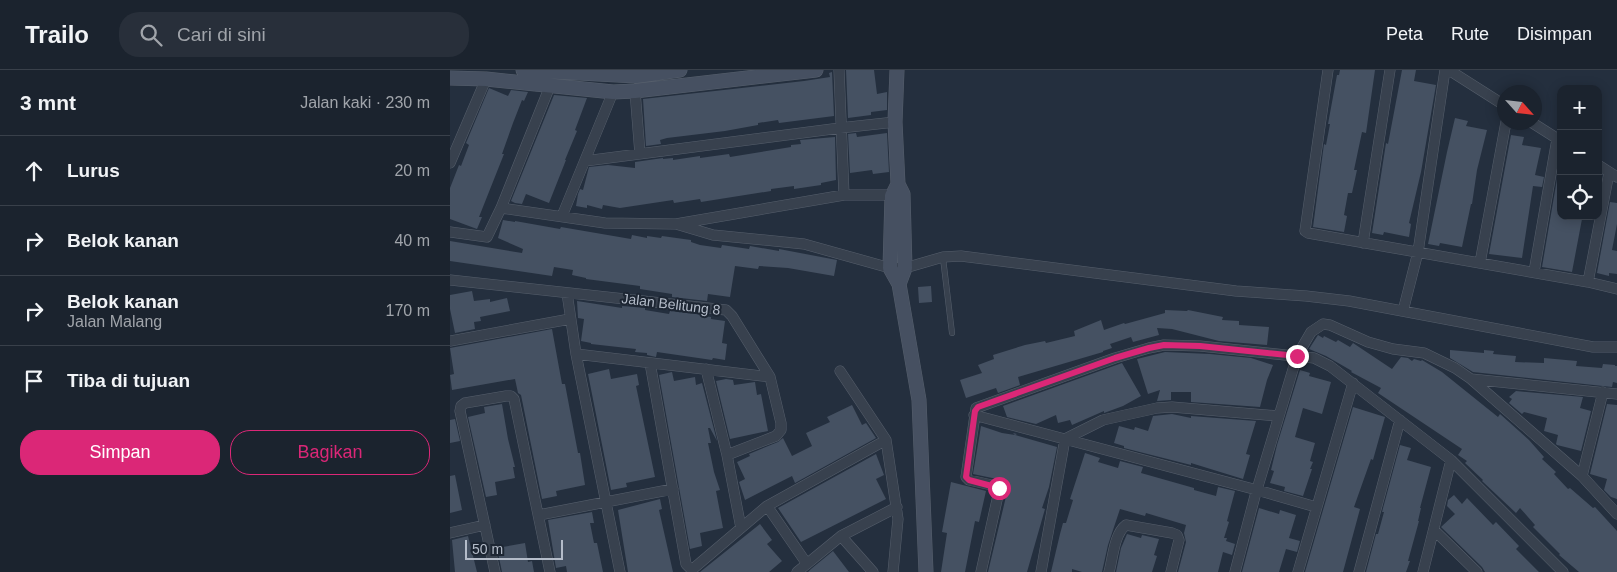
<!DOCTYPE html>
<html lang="id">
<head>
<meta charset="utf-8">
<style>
  body { margin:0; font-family:Arial,sans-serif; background:#282f3a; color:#f1f3f6 }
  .controls { position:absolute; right:15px; top:15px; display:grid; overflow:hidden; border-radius:10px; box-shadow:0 2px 12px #0003 }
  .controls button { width:45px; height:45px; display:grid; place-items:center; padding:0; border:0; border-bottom:1px solid #39404a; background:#1b232e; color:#f1f3f6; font:25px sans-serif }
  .compass { position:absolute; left:1047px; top:15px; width:45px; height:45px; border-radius:50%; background:#1b232e; box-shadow:0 2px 12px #0003; rotate:117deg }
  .scale { position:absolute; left:15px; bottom:12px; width:98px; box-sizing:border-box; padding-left:5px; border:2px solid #b4bcc9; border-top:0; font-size:14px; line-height:18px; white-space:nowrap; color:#b4bcc9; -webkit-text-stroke:4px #1d2633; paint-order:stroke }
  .stop { position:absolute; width:15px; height:15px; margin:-11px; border:4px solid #db2777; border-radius:50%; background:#fff }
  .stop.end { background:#db2777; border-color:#fff; box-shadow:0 1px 5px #0008 }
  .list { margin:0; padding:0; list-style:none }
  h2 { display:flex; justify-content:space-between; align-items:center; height:65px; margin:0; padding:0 20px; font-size:21px }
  h2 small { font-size:16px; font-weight:400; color:#a0a4aa }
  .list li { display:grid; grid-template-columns:32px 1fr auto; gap:15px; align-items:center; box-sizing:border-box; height:70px; padding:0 20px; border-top:1px solid #39404a }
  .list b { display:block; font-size:19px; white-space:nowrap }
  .list p { margin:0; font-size:16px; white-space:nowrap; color:#a0a4aa }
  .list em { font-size:16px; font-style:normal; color:#a0a4aa }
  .actions { display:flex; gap:10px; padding:15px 20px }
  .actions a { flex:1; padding:11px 0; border:1px solid #db2777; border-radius:20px; text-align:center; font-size:18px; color:#db2777 }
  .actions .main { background:#db2777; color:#fff }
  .icon { flex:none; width:28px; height:28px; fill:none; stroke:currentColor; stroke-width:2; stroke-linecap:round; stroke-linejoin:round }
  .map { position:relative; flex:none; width:1167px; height:502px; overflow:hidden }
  header { display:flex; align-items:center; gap:30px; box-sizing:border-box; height:70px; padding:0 25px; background:#1b232e; border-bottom:1px solid #39404a }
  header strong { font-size:24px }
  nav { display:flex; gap:28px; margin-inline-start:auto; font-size:18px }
  .search { width:350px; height:45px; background:#282f3a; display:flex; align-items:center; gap:12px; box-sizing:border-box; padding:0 18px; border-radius:20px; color:#a0a4aa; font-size:19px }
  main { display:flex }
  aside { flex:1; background:#1b232e }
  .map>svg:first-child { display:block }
</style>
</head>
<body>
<header>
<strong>Trailo</strong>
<div class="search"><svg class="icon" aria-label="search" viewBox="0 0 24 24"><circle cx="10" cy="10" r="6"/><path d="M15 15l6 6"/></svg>Cari di sini</div>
<nav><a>Peta</a><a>Rute</a><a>Disimpan</a></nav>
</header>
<main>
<aside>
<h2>3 mnt<small>Jalan kaki · 230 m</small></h2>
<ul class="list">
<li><svg class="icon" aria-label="ahead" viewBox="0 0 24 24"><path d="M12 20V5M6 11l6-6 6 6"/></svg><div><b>Lurus</b></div><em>20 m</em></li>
<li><svg class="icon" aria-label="right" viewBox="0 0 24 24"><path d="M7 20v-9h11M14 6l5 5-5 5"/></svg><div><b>Belok kanan</b></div><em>40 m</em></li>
<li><svg class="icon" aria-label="right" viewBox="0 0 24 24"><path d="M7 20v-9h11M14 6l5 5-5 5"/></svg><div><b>Belok kanan</b><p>Jalan Malang</p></div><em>170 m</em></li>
<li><svg class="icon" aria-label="arrive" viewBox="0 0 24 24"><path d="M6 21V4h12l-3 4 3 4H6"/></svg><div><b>Tiba di tujuan</b></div></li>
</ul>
<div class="actions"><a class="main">Simpan</a><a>Bagikan</a></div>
</aside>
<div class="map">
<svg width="1167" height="502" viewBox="0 0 1167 502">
  <rect width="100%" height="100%" fill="#242f3e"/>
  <path fill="#455162" d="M396 0H424L427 24 437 22V40L421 42V45L398 48Z
    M890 0H925L916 63 912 62 904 100H907L902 123H898L894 145 897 146 894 162 863 157 874 74 876 75 880 54H878L887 5H889Z
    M952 0H966L964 11 986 15 971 102 959 153 961 154 959 167 934 162 933 165 922 163 936 73 938 74Z
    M382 2 384 46 329 53 328 50 308 53V55L275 61 217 68 210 70 211 74 196 76 193 29 354 11 380 7 379 3Z
    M39 18 58 26 61 20 78 22 74 31 72 30 63 53 52 84H54L29 147H32L27 159 0 149V118L9 95 11 96 19 75 16 73Z
    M104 25 137 28 125 60 127 61 115 90H116L99 133 76 124 72 134 65 133 61 131Z
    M1005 48 1018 51 1016 56 1037 60 1027 100 1022 134H1021L1012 177 990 173 989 176 978 174 997 82Z
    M406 63 407 67 437 63 439 102 423 104 422 100 400 103 398 64Z
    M1061 65 1074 67 1072 75 1091 78 1085 105 1094 107 1092 117 1083 116 1072 188 1039 184Z
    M385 67 386 110 371 113V115L344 119V116L321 119V121L251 132 250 129 224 133 223 130 170 138 153 135 152 139 137 135V138L126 136 128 124 130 119 133 120 139 97 158 95 185 98V92L213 88V89L223 88V90L250 86V88L279 84 280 87 341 77V75L351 74 350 70Z
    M1107 109 1111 110V146L1132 149 1122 202 1092 197Z
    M1160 132 1167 133V154L1162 180 1167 181V204L1159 203V206L1147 203Z
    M53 150 65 152V151L110 159 111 157 181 169 182 165 197 168V166L211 168 212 166 241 170V172L250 175 271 178 272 175 299 179 300 176 329 181V179L387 190 384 206 338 198 309 196 308 199 285 196 280 227 258 224 257 231 222 227V224L190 219V216L136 209V208L122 205 123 200 104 197 102 206 0 191V171L72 183 73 179 48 168Z
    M481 216 482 232 469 233 468 217Z
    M22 221 24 231 40 229V232L57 228 60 241 30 247 31 251 24 252 25 259 5 263 0 239V225Z
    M127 231 172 238V236L195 238V240L219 244 220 241 254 245V246L261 247V249L275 251 272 273 277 274 275 290 263 288 262 290 207 282 206 287 197 285V283L185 282 186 279 141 274V273L131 271 134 249 128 248Z
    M715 240 737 241 738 240 773 247 772 250 789 251V255L819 257 817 275 769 271 722 259 707 258 709 265 683 272 681 267 660 274 662 278 653 281V282L568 307 570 315 548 323 546 318 516 328 510 310 532 303 528 295 544 289 543 285 575 275 595 271 596 273 625 266 624 261 651 250 654 260 674 253 675 254 715 243Z
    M102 259 112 314H115L128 383H130L135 415 106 421 107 426 92 429 71 325 68 323 65 309 2 320 0 305 4 304 0 278Z
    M868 265 873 268 874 266 886 272 888 270 900 277 903 273 942 299 951 287 958 288 962 291 964 289 971 291 972 290 992 302 1048 347 1050 344 1079 370 1094 387 1092 389 1106 402 1104 404 1118 419 1120 418 1143 438 1145 437 1167 461V502H1129L1109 485 1110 484 1083 457 1085 455 1070 438 1066 443 1032 411 1033 410 1015 393 1017 391 1008 385 1012 379 928 323 931 318 901 302 902 301 876 286 859 279Z
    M1000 280 1034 283V280L1044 281 1043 284 1066 286 1065 292 1094 293V288L1127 291 1126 296 1152 298 1153 294 1165 295V296H1167V313L1163 312 1162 317 1023 302 1000 288Z
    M715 282 760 284 801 288 823 295 817 310 810 337 741 332V322H721V330L707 331 710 320 698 324 687 289Z
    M672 293 691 326 673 336 654 343V341L622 355 620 350 608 353 606 345 586 354 557 347 553 336Z
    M159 299 161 309 187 304 189 315 186 316 205 407 176 413 177 417 161 420 138 304Z
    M850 300 860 303 859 306 881 312 872 344 853 338 845 367 865 373 860 391 863 392 860 399H862L853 426 834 421 835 417 820 413 824 401 821 400 827 375Z
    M222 302 224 311 245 307 246 315 252 313 267 371 260 358H258L261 373H258L264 402 270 420 266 421 273 458 250 463 252 476 240 479 209 305Z
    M276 309 283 310 284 315 305 312 307 325 311 324 318 361 280 369 266 311Z
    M1066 321 1133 327 1130 338 1141 341 1131 381 1107 375 1106 374 1108 365 1094 361 1097 348 1074 342 1072 344 1059 333 1062 329 1059 327Z
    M52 334 58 369 65 397H63L65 408 45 412 47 425 36 427 18 347 35 343 34 337Z
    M1157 334 1167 335V429L1161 427 1154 420 1157 409 1140 404Z
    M402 335 412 355 416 353 426 368 345 413 342 406 295 430 289 412 295 409 287 392 300 386 299 384 328 372 333 368 342 386 362 376 356 363 380 352 377 347Z
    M903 337 935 347 923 390 921 389 904 437 910 439 893 502H855Z
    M722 344 741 348V346L806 351 796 384 800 385 793 409 741 393V395L674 378V376L664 373 669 356 684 360 685 357 698 361 703 346Z
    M5 349 10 371 0 373V350Z
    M531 356 552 363 565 365 563 363 567 364 565 365 607 377 599 417 592 438 595 439 577 502H538L559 414 547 409 523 404Z
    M950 375 961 378 957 390 981 397 970 438H971L968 451H969L958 491H960L956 502H916L926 464H928L934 442H932Z
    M635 383 650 388 648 392 668 398 670 391 693 397 691 403 744 418V420L766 426 768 417 785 421 777 451 779 452 774 468H777L776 471 785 474 782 485 773 482 768 502H728L736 472 734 463 736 455 696 443 695 446 670 439 658 475 652 502H632L622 499V502H601L610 464 613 453H616L623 430 620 429Z
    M426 384 434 405 426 409 436 429 351 472 328 438Z
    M5 405 12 440 0 443V406Z
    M501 412 536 421 529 452 525 451 515 502H491L497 463 492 462Z
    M1004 425 1012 434 1017 428 1043 455 1046 452 1069 476 1066 479 1089 502H1035L1032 497 991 457 1005 444 997 436 998 430Z
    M210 429 212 439 209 440 223 502H178L168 440Z
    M809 438 829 444 830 440 846 445 839 468 850 471 847 482 836 479 829 502H792Z
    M142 442 144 453H140L144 473H147L153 502H117L116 496 106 498 98 450Z
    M310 454 322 470 317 474 332 491 319 502H250Z
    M677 464 691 468 692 465 709 469 704 485 707 486 702 502H666L671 478Z
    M18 466 27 502H5L2 470Z
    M75 473 78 492 82 491 84 502H52L47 478Z
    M383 481 399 502H358L361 499Z"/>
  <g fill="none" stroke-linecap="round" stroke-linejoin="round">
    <defs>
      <path id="lane" d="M493 188 502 263"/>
      <path id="street" d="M389 0 394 125
        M878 0 855 161 858 163 1138 212 1167 219
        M999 0 1054 35
        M185 21 190 84
        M1081 52 1111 71
        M135 91 390 58 445 52
        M0 93 36 9
        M1148 95 1167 107
        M51 138 155 153 226 154 394 125H448
        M112 146 163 22
        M226 154 263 165 354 174 440 198H455L493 187 511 186 786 221 856 226 899 231 1143 277H1167
        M0 162 37 167 51 138 100 16
        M913 173 940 0
        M1030 193 1056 52
        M1084 202 1107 69
        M0 210 276 240 282 246 320 307 331 353V360L326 366 277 385
        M1138 212 1159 103
        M117 223 126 284 170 502
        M953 241 968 182 995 0
        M0 271 120 249
        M126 284 320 307
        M200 293 236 494 240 498H244L317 436 436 370
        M256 299 277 385 291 458
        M390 301 436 370 448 449 443 502
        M1021 309 1167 324
        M524 345 807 420 866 437
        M1132 406 1153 322
        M317 436 357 494
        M89 445 223 419
        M984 460 1027 502
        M0 463 35 455
        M391 466 423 502
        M45 502 10 341 11 336 15 333 56 326H61L64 329 100 502
        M347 502 391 466 447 437
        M531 502 549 421V418L546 416 519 410 516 407 526 338 665 288 699 278 714 275 750 276 864 288 880 296 1001 390 1113 502
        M591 502 615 369 653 350 707 338 722 337 829 346
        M659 502C663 488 664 464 676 455L722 463 727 465 729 470 721 502
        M785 502 805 426 847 286 861 262 873 254 880 255 918 272 943 279 974 283 1005 298 1021 309 1132 406 1167 444
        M848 502 903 313
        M909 502 950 350
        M973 502 1001 390"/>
      <path id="secondary" d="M73 0 186 6 230 0
        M447 0 445 52 448 114 453 124 455 198 449 214
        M0 8 36 9 163 22 185 21 366 0
        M448 114 442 126 440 198 449 214 469 330 476 502"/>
    </defs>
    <use href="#lane" stroke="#565f6c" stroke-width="6"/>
    <use href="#street" stroke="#565f6c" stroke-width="11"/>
    <use href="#secondary" stroke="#565f6c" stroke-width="15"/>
    <use href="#lane" stroke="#38414e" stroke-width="5"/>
    <use href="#street" stroke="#38414e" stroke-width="10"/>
    <use href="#secondary" stroke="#465061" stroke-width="14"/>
  </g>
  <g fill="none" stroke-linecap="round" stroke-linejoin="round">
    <path stroke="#db2777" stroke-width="6" d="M549 418 519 410 516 407 525 341 528 337 665 288 699 278 714 275 750 276 847 286"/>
  </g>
  <g text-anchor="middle" stroke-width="4" stroke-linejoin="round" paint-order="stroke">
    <g font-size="14" fill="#b4bcc9" stroke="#1d2633">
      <text transform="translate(221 234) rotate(7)" y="5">Jalan Belitung 8</text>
    </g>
  </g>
</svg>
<div class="controls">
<button>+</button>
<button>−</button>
<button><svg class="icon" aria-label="locate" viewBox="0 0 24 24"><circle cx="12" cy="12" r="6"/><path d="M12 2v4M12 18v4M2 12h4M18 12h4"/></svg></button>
</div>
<svg class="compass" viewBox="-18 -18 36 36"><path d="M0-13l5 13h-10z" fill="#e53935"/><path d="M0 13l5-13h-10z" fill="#a0a4aa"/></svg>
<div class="scale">50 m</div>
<div class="stop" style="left:549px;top:418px"></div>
<div class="stop end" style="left:847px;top:286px"></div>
</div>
</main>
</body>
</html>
